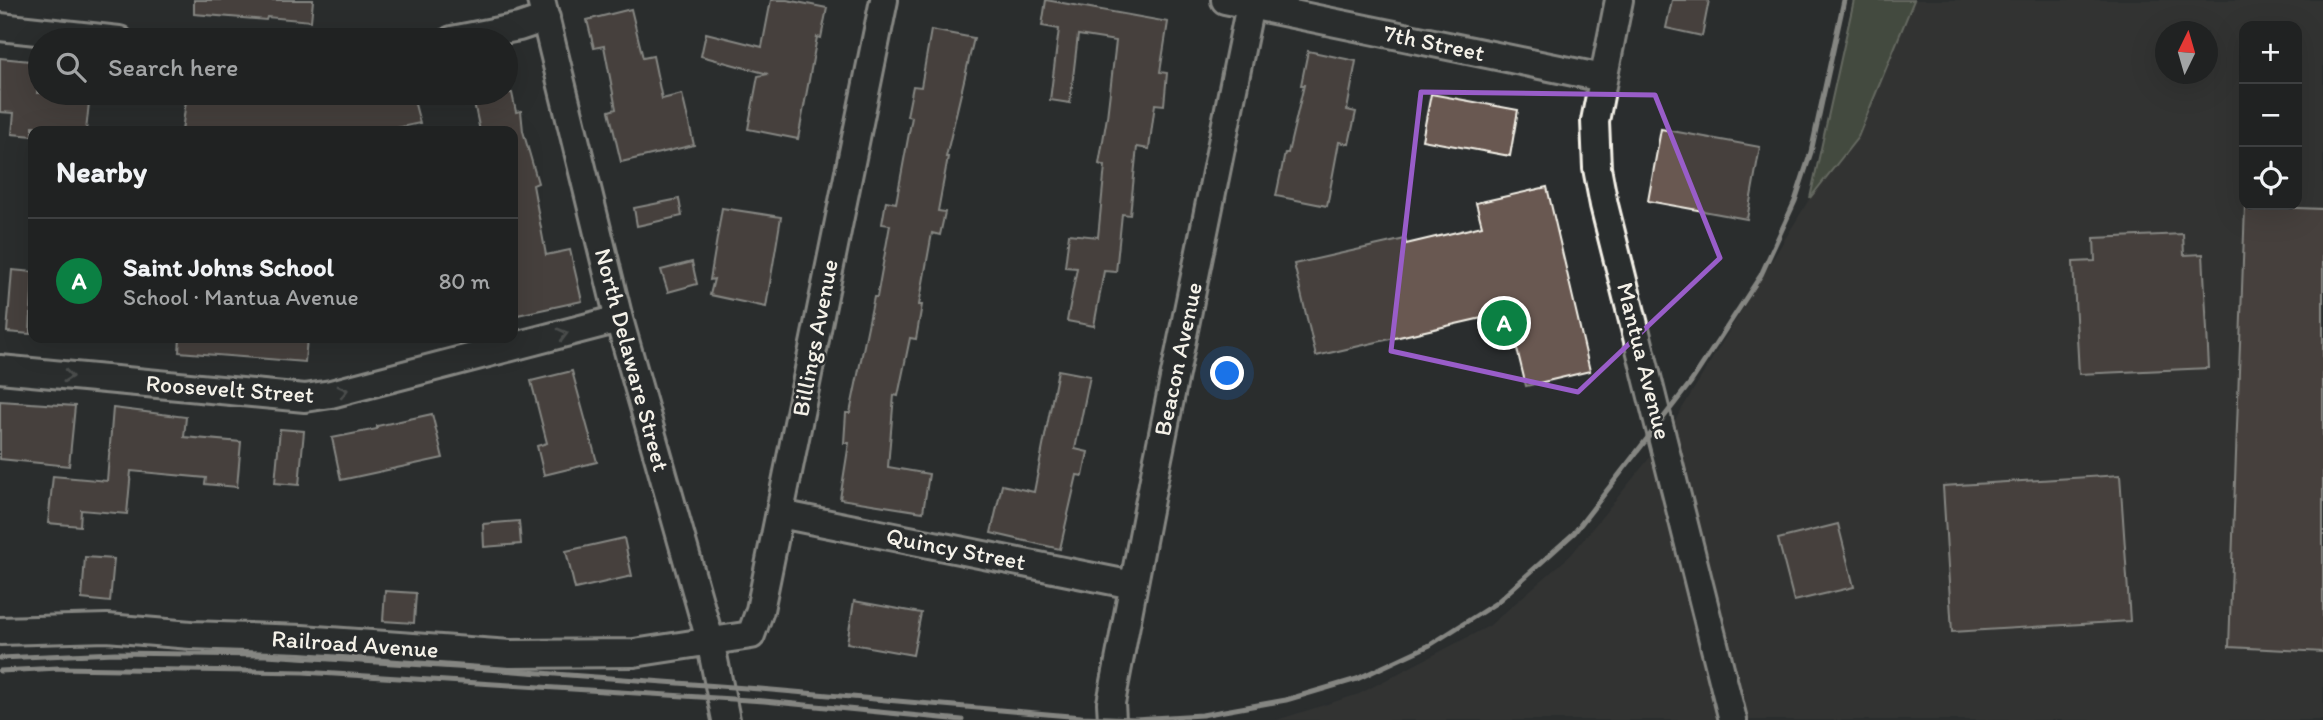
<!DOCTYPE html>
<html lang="en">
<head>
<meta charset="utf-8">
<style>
  body { margin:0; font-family:Itim,sans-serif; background:#282a2a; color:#f1f3f6 }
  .controls { position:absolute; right:21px; top:21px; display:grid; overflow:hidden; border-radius:14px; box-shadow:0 7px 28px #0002 }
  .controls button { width:63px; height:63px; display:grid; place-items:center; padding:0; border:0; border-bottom:2px solid #3d3f40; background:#202222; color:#f1f3f6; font:35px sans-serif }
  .compass { position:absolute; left:2155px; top:21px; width:63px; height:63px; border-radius:50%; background:#202222; box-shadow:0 7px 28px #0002; rotate:5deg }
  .you { position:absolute; left:1228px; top:374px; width:24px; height:24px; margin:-18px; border:5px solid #fff; border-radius:50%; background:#1a73e8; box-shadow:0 0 0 10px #1a73e833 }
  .badge { display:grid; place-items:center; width:46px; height:46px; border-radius:50%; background:#0b8043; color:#fff; font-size:23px; font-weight:700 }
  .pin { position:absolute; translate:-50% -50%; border:4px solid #fff; box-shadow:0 2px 7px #0006 }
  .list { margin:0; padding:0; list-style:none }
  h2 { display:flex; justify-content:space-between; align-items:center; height:91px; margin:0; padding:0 28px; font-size:30px }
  h2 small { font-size:23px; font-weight:400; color:#a2a4a5 }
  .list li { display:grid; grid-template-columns:46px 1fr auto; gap:21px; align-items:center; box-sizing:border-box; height:126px; padding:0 28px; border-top:2px solid #3d3f40 }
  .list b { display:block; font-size:26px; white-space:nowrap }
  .list p { margin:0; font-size:23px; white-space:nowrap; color:#a2a4a5 }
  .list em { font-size:23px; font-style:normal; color:#a2a4a5 }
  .icon { flex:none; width:38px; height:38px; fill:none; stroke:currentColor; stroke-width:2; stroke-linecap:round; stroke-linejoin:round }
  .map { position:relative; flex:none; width:2323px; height:720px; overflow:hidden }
  .search { position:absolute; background:#202222; box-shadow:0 7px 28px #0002; left:28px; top:28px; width:490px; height:77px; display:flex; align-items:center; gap:18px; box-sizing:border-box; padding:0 24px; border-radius:38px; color:#a2a4a5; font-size:26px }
  .panel { position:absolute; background:#202222; box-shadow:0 7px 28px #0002; left:28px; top:126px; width:490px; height:217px; border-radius:14px }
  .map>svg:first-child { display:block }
</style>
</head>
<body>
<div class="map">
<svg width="2323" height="720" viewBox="0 0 2323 720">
  <rect width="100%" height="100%" fill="#2a2d2e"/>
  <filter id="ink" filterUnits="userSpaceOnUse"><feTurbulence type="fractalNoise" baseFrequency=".0143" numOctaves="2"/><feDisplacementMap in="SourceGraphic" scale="14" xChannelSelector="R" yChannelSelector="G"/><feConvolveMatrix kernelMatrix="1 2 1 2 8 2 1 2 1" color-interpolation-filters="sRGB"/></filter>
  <g filter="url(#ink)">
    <path fill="#3d3a38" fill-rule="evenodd" d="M1914 0H2323V720H1277L1359 694 1489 626 1571 555 1660 445 1810 198 1858 137ZM2244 26H2297V205H2244ZM2166 32H2208V74H2166Z"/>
    <path fill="#646e55" stroke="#acb09e" stroke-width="2" d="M1854 0H1914L1858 137 1810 198Z"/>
    <path fill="#695851" stroke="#f4f1e8" stroke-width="2" d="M194 0H313L311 21 267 17 266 20 194 14Z
      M771 0H787L827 8 821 38 817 37 798 139 748 129 758 76 768 74 701 56 706 33 762 47Z
      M1046 0 1168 22 1160 72 1167 73 1164 105 1155 104 1149 149 1137 147 1130 215 1122 214 1116 272 1104 271 1094 326 1067 321 1077 268 1065 267 1069 234 1098 237 1105 166 1099 164 1107 117 1116 41 1078 35 1070 103 1050 100 1059 29 1042 26Z
      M1672 0H1709L1702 36 1666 28Z
      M631 9 643 58 653 56 662 99 682 94 694 145 621 162 609 111 616 109 604 46 594 48 587 20Z
      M931 30 974 38 946 157H948L938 211 945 212 940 235 932 233 919 305H922L916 339 910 338 898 396 894 395 888 467 929 474 923 512 840 499 849 443H844L846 413H850L874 297H877L890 225 882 224 886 201 896 203 912 117 907 116 913 86 921 87Z
      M1308 51 1356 61 1347 110 1356 112 1349 144 1339 142 1327 206 1276 196 1285 153H1288L1304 85H1301Z
      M0 58 40 62 37 93H90L86 131 33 126V136L12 134 14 113 0 112Z
      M187 93H329L379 97 380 100 412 93 420 123 383 131H182Z
      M472 93H512L516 112 521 111 523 131 538 183 533 185 546 255 570 250 582 301 513 316V131H480Z
      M1431 94 1518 110 1510 156 1422 140Z
      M1661 129 1760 147 1747 219 1648 201Z
      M1547 187 1590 371 1526 386 1508 312 1316 356 1294 264 1405 239 1406 244 1482 226 1476 203Z
      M679 199 682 216 637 226 634 208Z
      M2245 206 2323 209V652L2229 647Z
      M722 208 781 217 766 307 710 295 714 279 710 280Z
      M2183 234 2184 255 2203 254 2209 368 2079 374 2073 262 2095 261 2094 238Z
      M692 262 697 284 668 292 661 270Z
      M12 270 33 272 30 334 7 332Z
      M180 338H307L305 362 179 352Z
      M1058 370 1090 376 1075 449 1088 452 1083 476 1077 475 1060 549 991 533 1002 485 1034 492Z
      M572 371 597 462 544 475 537 446 547 443 531 381Z
      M0 401 75 406 69 466 0 459Z
      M113 408 186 417 184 437 241 442 237 487 205 484 206 478 131 471 127 514 81 510 80 526 48 523 53 476 107 481Z
      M432 414 443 458 341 480 332 438 377 429V426Z
      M280 429 304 431 299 485 275 483Z
      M2120 475 2130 621 1952 632 1943 486Z
      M519 521 521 544 484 547 483 524Z
      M1838 524 1854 587 1794 601 1778 539Z
      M624 538 632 576 575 589 566 551Z
      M85 557 114 559 110 602 82 599Z
      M385 591 416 593 414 623 383 621Z
      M854 601 921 613 913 655 847 643Z"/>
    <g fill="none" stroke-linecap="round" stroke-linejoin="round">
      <defs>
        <path id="street" d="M541 0 619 319 710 640 726 720
          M1225 0 1603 78
          M1619 0 1595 121 1597 168 1604 205 1733 720
          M0 27 119 40
          M452 40 519 27 546 18
          M0 369 305 398 331 394 619 319
          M780 514 1133 585
          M0 631 107 628 191 635 302 639 510 654 634 653 751 635 760 610 884 0
          M1112 720 1111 703 1157 463 1251 0"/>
      </defs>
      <use href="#street" stroke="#f4f1e8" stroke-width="32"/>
      <use href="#street" stroke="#2a2d2e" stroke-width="26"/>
      <path stroke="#f4f1e8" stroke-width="5" d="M0 658 115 653 266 655 472 668 760 689 1081 717 1135 719 1202 715 1286 700 1357 679 1430 645 1496 603 1574 533 1691 382 1761 275 1795 201 1811 152 1844 0
        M0 671 59 668 303 672 764 701 962 720"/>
    </g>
    <defs><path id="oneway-chevron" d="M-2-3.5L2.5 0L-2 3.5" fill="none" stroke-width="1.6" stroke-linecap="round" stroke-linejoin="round" transform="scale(1.75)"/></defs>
    <g stroke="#71726f">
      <use href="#oneway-chevron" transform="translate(563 334) rotate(-15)"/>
      <use href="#oneway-chevron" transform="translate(68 376) rotate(6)"/>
      <use href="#oneway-chevron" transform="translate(343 391) rotate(-15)"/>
    </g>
  </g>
  <path d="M0 0H2323V720H0ZM1421 92 1655 95 1720 258 1578 392 1391 351Z" fill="#2a2d2e" fill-opacity=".55" fill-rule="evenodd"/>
  <path fill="none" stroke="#995dc9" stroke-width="5" stroke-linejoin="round" d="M1421 92 1655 95 1720 258 1578 392 1391 351Z"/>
  <g text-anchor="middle" stroke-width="5" stroke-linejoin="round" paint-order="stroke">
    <g font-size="24" fill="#f4f1e8" stroke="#2a2d2e">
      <text transform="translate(1434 43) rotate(12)" y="8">7th Street</text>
      <text transform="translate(815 338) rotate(-79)" y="8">Billings Avenue</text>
      <text transform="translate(1178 359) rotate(-78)" y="8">Beacon Avenue</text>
      <text transform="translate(632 360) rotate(75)" y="8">North Delaware Street</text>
      <text transform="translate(1644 361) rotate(76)" y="8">Mantua Avenue</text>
      <text transform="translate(230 389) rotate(4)" y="8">Roosevelt Street</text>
      <text transform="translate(956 549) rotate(11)" y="8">Quincy Street</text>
      <text transform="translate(355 644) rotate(4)" y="8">Railroad Avenue</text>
    </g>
  </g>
</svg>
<div class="controls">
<button>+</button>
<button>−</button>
<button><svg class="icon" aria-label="locate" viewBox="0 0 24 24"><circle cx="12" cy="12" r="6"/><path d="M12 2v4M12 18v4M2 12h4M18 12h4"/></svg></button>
</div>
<svg class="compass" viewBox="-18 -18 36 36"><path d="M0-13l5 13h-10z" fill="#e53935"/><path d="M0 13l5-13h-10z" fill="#a2a4a5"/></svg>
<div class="you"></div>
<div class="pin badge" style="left:1504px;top:323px">A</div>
<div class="search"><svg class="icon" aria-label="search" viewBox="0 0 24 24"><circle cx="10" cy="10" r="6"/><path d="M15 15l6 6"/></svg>Search here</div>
<section class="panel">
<h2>Nearby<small></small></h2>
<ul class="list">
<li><span class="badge">A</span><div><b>Saint Johns School</b><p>School · Mantua Avenue</p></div><em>80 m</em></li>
</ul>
</section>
</div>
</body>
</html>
